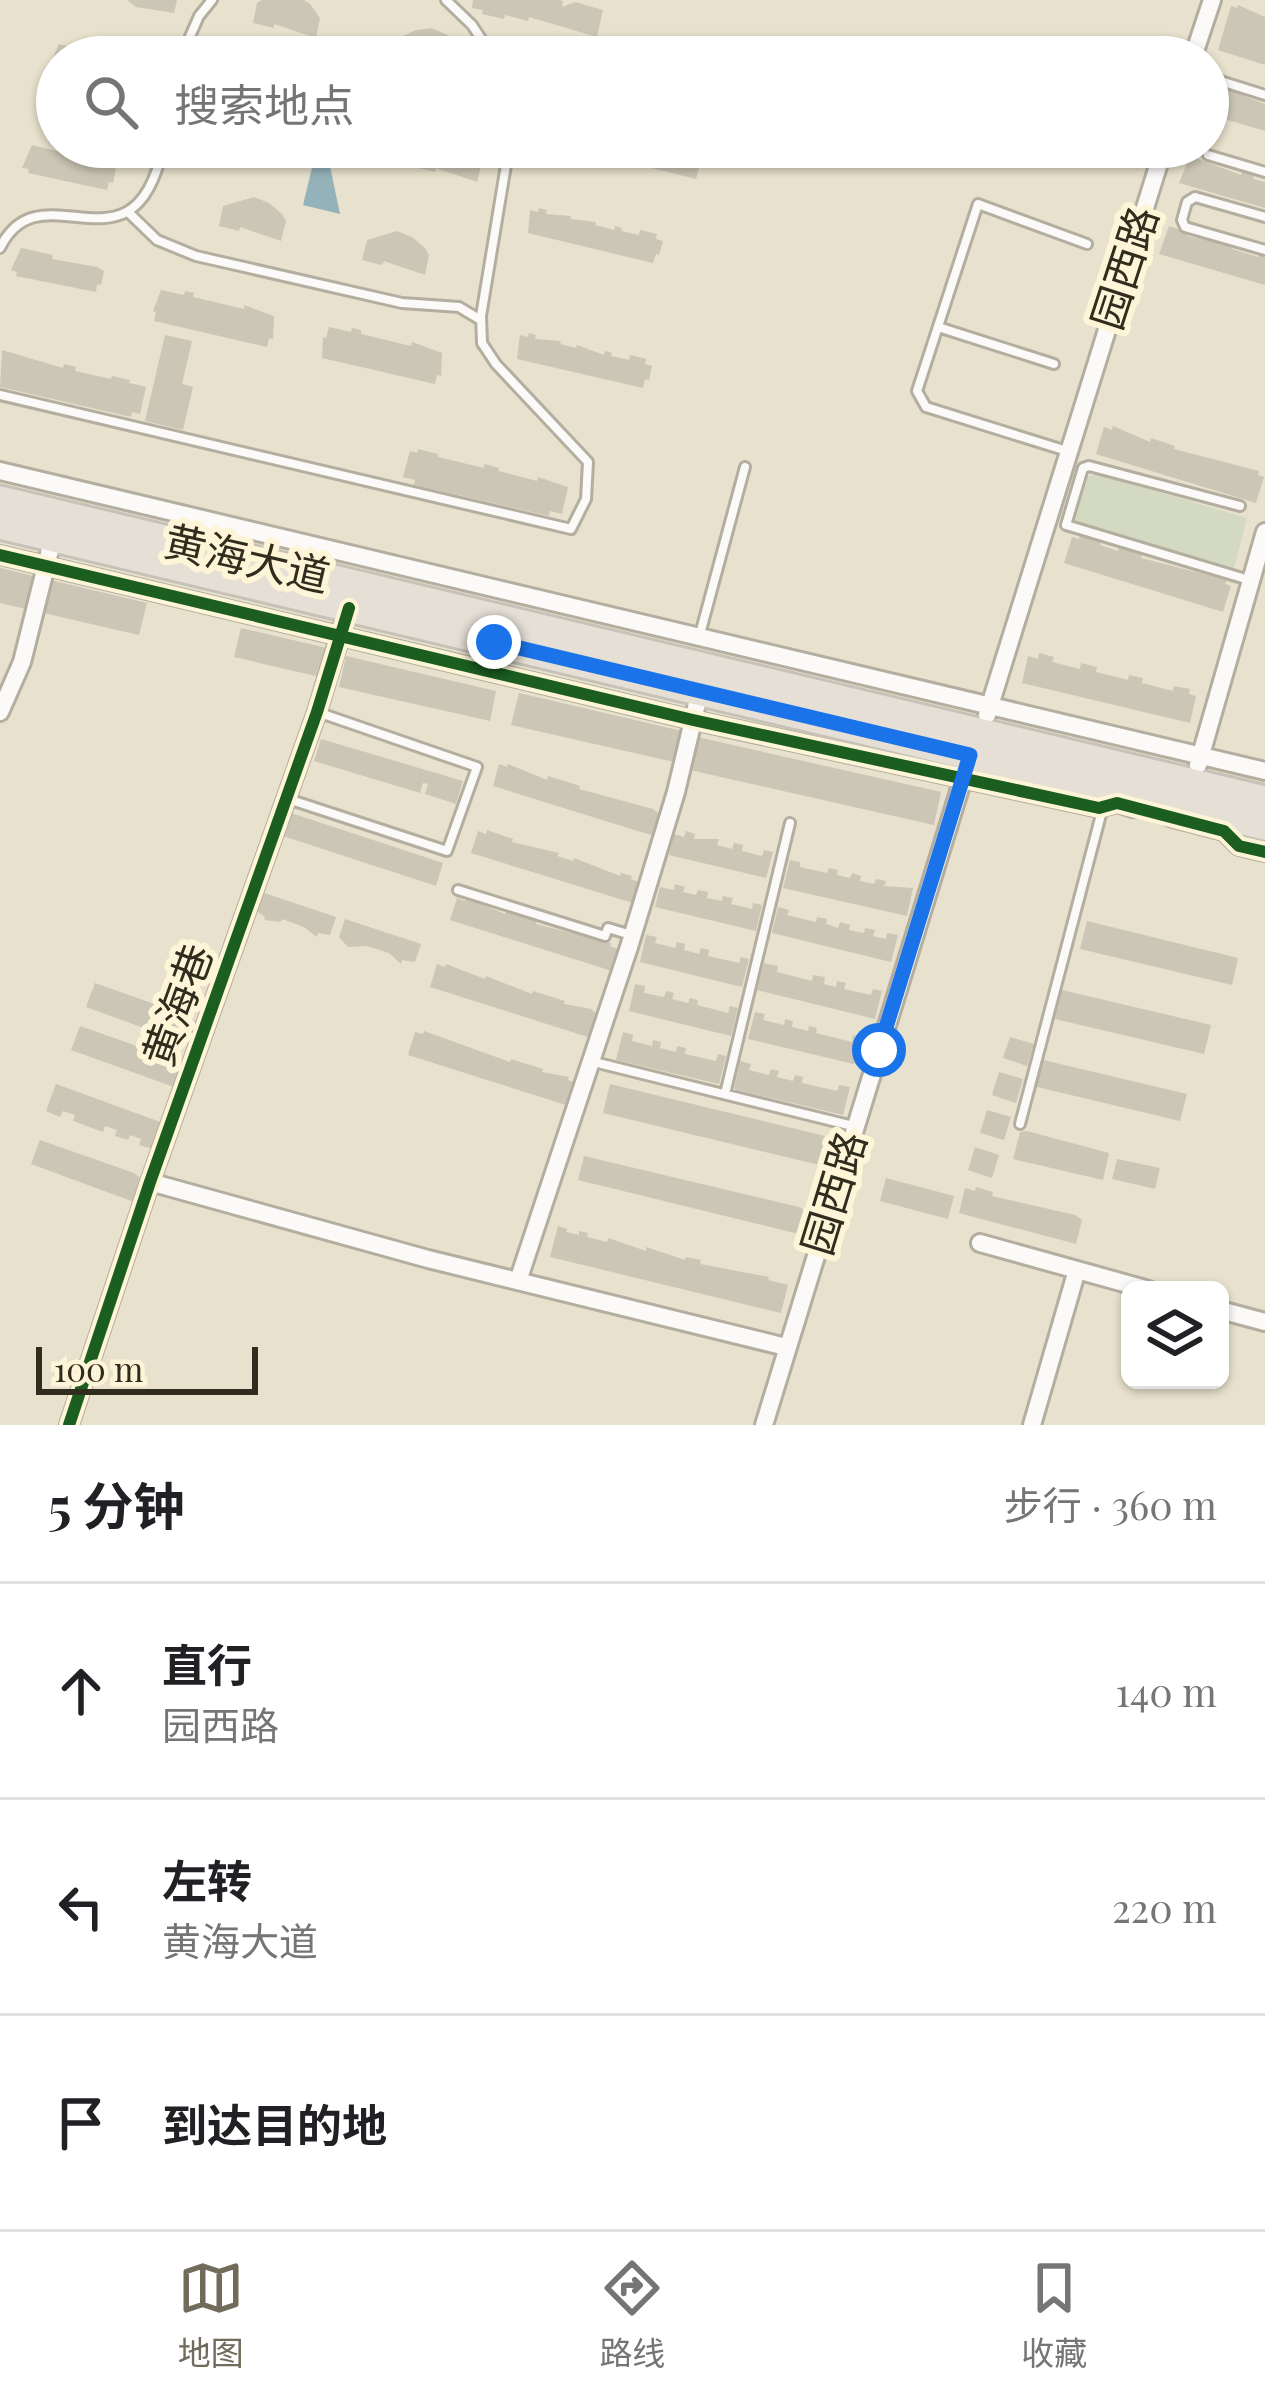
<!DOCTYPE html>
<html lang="zh">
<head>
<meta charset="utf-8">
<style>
  body { margin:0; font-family:"Playfair Display","Noto Sans SC",serif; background:#f6f6f6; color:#202124 }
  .controls { position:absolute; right:36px; bottom:36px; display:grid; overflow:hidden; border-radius:18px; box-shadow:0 3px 9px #0004 }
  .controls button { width:108px; height:108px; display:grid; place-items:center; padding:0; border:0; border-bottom:3px solid #e0e0e0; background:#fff; color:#202124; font:60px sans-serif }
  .scale { position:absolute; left:36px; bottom:30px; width:222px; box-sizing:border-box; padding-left:12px; border:6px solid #302c1e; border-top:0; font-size:33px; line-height:42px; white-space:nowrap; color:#302c1e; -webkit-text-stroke:9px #fef4d7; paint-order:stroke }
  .stop { position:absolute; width:36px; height:36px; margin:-27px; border:9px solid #1a73e8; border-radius:50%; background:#fff }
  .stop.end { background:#1a73e8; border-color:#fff; box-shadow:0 3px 12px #0008 }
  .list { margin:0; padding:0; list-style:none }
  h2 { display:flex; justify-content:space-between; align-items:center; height:156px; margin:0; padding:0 48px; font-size:51px }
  h2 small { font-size:39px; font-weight:400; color:#757577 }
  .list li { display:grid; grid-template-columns:78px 1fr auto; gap:36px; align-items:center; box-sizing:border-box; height:216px; padding:0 48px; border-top:3px solid #e0e0e0 }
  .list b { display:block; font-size:45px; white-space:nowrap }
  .list p { margin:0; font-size:39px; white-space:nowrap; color:#757577 }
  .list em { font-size:39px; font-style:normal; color:#757577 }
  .icon { flex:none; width:66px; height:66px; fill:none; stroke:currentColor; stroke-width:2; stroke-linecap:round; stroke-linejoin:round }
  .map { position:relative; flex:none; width:1265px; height:1425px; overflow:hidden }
  .search { position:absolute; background:#fff; box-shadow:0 3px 9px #0004; left:36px; right:36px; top:36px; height:132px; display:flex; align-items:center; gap:30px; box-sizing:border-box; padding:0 42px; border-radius:66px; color:#757577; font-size:45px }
  .sheet { height:804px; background:#fff }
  nav { display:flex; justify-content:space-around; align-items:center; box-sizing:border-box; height:168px; border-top:3px solid #e0e0e0; background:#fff; font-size:33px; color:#757577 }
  nav a { display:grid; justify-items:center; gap:6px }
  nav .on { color:#706b5b }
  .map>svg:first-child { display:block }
</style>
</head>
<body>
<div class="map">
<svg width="1265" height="1425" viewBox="0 0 1265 1425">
  <rect width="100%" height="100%" fill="#e8e1cd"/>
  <path fill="#d4d9c1" d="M1097 474 1247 518 1234 568 1077 522 1072 516 1086 477Z"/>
  <path fill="#94b2b9" d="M317 147H326L340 214 303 205Z"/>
  <path fill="#cbc6b5" d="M127 0H177L174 13 136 7Z
    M262 0H304L310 4 320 18 316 38 274 24V28L253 23 257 3Z
    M473 0H559L563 1 562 7 575 2 603 10 597 37 529 17 528 21 505 15 504 19 482 14 483 10 472 8Z
    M1238 5 1265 17V65L1218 50 1231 6 1237 8Z
    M432 28 454 38 464 52 463 57H397L401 37 416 30Z
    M59 44 91 52 90 57H57V69L49 67Z
    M1213 84 1265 104V131L1208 114V92Z
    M32 145 65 153 64 157 109 165 116 169 113 183 109 182 107 190 28 173 29 169 22 168Z
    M419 147H470L482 162 477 182 436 168 435 172 414 167Z
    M567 147H665L702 156 696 179Z
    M1190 156 1241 175 1242 171 1254 175 1253 179 1265 182V208L1179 183Z
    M254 197 269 203 282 214 286 221 281 241 240 227 239 231 219 226 223 206Z
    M539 208 547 210 546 214 571 216 570 219 596 222 595 225 614 230 615 226 622 228 621 231 639 235 640 230 657 234 656 239 663 241 659 255 656 254 653 263 528 233 530 210 538 212Z
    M1169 226 1188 232 1187 236 1234 246 1232 249 1258 257 1259 253 1265 255V285L1159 254Z
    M397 231 412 237 425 248 429 255 425 275 384 261 382 265 362 260 367 240Z
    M21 248 53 255 52 259 97 267 104 271 101 285 97 284 96 292 16 276 17 272 11 270Z
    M161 290 184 295 185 291 194 293 193 297 244 309V305L274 316 273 339 269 338 267 347 154 321 156 312 153 311Z
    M329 327 351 332 352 328 361 330V334L411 346 412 342 442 353 441 376 437 375 435 384 322 358 323 337 326 338Z
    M529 333 536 335 535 339 561 341 560 344 576 348 577 345 604 355 605 351 612 353 611 356 629 360 630 355 646 359 645 364 652 366 649 380 645 379 643 388 517 359 520 335 528 337Z
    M165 335 192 341 182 384 193 387 183 430 145 421Z
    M2 350 63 368 64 364 76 367 75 371 111 379 112 376 130 380 129 383 146 387 140 414 132 412 131 417 0 387Z
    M1113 426 1150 442 1151 438 1175 446 1174 449 1259 471 1258 475 1264 477 1256 503 1096 454 1104 427 1112 430Z
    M418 449 438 454V457L484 468V464L499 468 498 471 537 481 538 477 568 487 562 514 550 511 549 516 414 485 415 480 403 477 410 451 417 453Z
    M1080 535 1101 542 1100 545 1118 551 1119 547 1142 555 1141 558 1227 580 1225 584 1231 586 1223 612 1064 563 1072 537 1079 539Z
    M0 568 147 603 139 635 0 603Z
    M241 628 327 648 320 677 234 657Z
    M1039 653 1054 657 1052 662 1080 669 1081 663 1097 667 1096 672 1128 680 1129 675 1143 678 1142 683 1173 691 1174 686 1190 689 1189 694 1196 696 1190 723 1022 683 1028 656 1038 659Z
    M346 656 496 691 490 721 339 687Z
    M519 693 682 731 674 762 511 725Z
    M697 737 941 792 934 825 690 770Z
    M321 739 463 781 456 804 425 794 428 784 423 783 420 793 314 761Z
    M499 764 507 767 508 764 547 780 548 776 580 786 579 789 653 809 661 815 654 836 493 786Z
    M291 813 443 863 436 886 283 836Z
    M487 830 513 839 512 842 559 853 557 856 573 861 574 858 620 876 621 873 632 876 631 879 639 882 633 903 471 853 478 831 486 834Z
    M686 831 695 834 694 839H719L717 845 732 849 734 843 743 845 742 851 762 856 764 850 773 852 766 878 669 855 674 834 684 837Z
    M790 860 800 862V867L827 873 829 868 838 870 837 875 850 878 852 873 861 876 860 881 874 884 876 879 886 881 884 886 913 888 907 916 783 888Z
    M675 884 685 887 683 892 696 895 698 890 708 892 707 898 722 901 723 896 733 898 731 904 752 909 753 903 762 905 756 931 655 907 660 887 674 890Z
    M261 892 336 917 330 935 318 933 317 937 304 927 282 919 281 922 264 920 265 917 255 910Z
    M457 898 465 901 466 898 505 914 506 910 537 920 536 924 611 943 610 946 618 949 612 971 450 920Z
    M778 907 789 910 787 915 816 922 817 917 827 919 826 924 838 928 840 922 850 925 849 930 864 933 865 928 875 930 873 936 886 939 887 933 898 935 891 962 772 933Z
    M345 919 421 944 415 962 402 960 401 964 389 953 367 946 348 947 339 937Z
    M1087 921 1238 958 1232 985 1080 949Z
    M646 935 657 937 655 943 675 948 677 942 685 944 684 950 699 954 701 948 709 950 708 956 739 963 741 957 749 959 742 987 640 962Z
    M764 963 778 966 777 972 812 981 813 975 825 977 824 984 836 987 837 981 846 983 844 989 871 995 873 989 882 991 875 1019 757 990Z
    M437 964 445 967 446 964 485 979 486 976 532 994 533 991 565 1001 564 1004 591 1009 598 1015 591 1038 430 987Z
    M95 983 188 1016 196 1022 188 1044 86 1007Z
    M635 984 645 986 644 993 664 997 666 991 674 993 672 999 688 1003 690 998 698 1000 697 1005 728 1013 730 1006 738 1008 731 1036 629 1011Z
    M1062 990 1211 1025 1204 1054 1055 1019Z
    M755 1012 765 1014 763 1020 784 1025 785 1019 793 1021 792 1027 808 1031 809 1026 817 1028 816 1033 852 1042 853 1035 864 1038 858 1065 748 1039Z
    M80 1026 174 1059 182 1065 174 1087 71 1050Z
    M424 1031 510 1062 511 1059 543 1069 542 1072 569 1077 568 1080 576 1083 569 1106 408 1055 415 1032 423 1034Z
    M623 1032 633 1035 632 1041 652 1046 653 1040 661 1042 660 1048 676 1052 677 1046 686 1048 685 1054 716 1061 718 1054 726 1056 719 1084 616 1060Z
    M1010 1037 1034 1044 1027 1066 1003 1058Z
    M1039 1059 1187 1094 1180 1121 1033 1086Z
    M740 1061 751 1064 749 1070 769 1075 771 1069 779 1071 777 1077 793 1081 795 1075 803 1077 802 1083 837 1091 839 1085 850 1087 843 1115 734 1089Z
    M999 1072 1023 1079 1016 1103 992 1095Z
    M56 1084 163 1123 153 1149 139 1145 141 1139 130 1135 128 1140 115 1136 117 1130 105 1126 103 1132 73 1121 75 1115 63 1111 60 1117 46 1111Z
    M610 1084 825 1136 834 1141 828 1167 603 1113Z
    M987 1110 1011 1117 1004 1140 980 1133Z
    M1027 1131 1109 1153 1103 1180 1013 1159 1020 1132Z
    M40 1140 134 1173 142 1179 134 1202 31 1164Z
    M975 1147 999 1155 992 1178 968 1170Z
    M584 1156 799 1207 808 1212 803 1235 578 1180Z
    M1117 1159 1160 1168 1155 1189 1112 1179Z
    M886 1178 954 1196 948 1219 880 1201Z
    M976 1187 993 1192 992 1196 1075 1215 1082 1220 1076 1244 959 1213 965 1188 975 1191Z
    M558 1226 567 1229 566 1232 579 1235V1231L588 1233 587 1237 607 1242 608 1238 646 1251V1247L685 1260 686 1257 701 1260 700 1264 769 1277 768 1280 788 1285 781 1313 550 1257Z"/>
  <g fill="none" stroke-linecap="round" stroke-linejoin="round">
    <defs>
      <path id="lane" d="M446 0 472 25 493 57
        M181 57 199 16 212 0
        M1214 79 1265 95
        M1208 155 1265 172
        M128 212 157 240 196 256 402 303 459 307 479 319
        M1265 217 1195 197 1187 202 1182 220 1185 227 1265 250
        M0 248C41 164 134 285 163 147
        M938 327 1054 364
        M0 395 571 529 586 499 588 462 496 364 482 343 481 316 509 147
        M1067 451 926 407 917 391 978 204 1087 244
        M1240 506 1089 466 1083 468 1066 525 1249 580
        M700 634 745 467
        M288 799 447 851 477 767 320 713
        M458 890 605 936 608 928 631 935
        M594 1062 853 1126
        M725 1094 790 823
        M1020 1124 1103 807"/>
      <path id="street" d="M1193 57 1212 0
        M0 471 1265 771
        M0 555 693 720 1099 808 1117 803 1133 808
        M0 712 22 662 53 538
        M987 715 1164 147
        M1198 765 1265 532
        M1170 817 1224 831 1239 846 1265 852
        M150 1182 428 1259 786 1347
        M980 1243 1149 1290
        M518 1281 629 947 676 792 700 691
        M1220 1310 1265 1322
        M69 1425 150 1182 317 712 343 626
        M764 1425 965 772
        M1032 1425 1077 1270"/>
      <path id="primary" d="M0 500 1265 800
        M0 525 1265 826"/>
    </defs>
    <use href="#lane" stroke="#b3ae9f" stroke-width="14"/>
    <use href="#street" stroke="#b3ae9f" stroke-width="22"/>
    <use href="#primary" stroke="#c6c2b8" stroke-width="33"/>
    <use href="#lane" stroke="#fcfaf8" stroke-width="8"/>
    <use href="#street" stroke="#fcfaf8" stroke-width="16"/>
    <use href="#primary" stroke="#e5dfd6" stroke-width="27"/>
    <defs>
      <path id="cycleway" d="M0 555 693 720 1099 808 1117 803 1224 831 1239 846 1265 852
        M69 1425 150 1182 317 712 349 608"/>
    </defs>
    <use href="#cycleway" stroke="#fef4d7" stroke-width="20"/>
    <use href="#cycleway" stroke="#1b5e20" stroke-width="12"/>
  </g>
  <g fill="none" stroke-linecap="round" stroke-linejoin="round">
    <path stroke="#1a73e8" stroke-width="15" d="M494 642 970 755 879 1050"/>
  </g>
  <g text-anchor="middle" stroke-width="12" stroke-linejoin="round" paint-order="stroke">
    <g font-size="42" fill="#302c1e" stroke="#fef4d7">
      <text transform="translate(1125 268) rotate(-72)" y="15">园西路</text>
      <text transform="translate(247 559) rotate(13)" y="15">黄海大道</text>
      <text transform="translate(178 1005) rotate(-70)" y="15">黄海巷</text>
      <text transform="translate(834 1193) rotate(-73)" y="15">园西路</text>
    </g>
  </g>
</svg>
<div class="controls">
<button><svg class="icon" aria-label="layers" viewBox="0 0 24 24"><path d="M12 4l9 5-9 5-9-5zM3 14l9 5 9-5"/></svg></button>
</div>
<div class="scale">100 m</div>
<div class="stop" style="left:879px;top:1050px"></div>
<div class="stop end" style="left:494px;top:642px"></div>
<div class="search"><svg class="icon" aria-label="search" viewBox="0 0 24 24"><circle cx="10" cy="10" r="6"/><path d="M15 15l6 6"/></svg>搜索地点</div>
</div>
<section class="sheet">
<h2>5 分钟<small>步行 · 360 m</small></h2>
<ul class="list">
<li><svg class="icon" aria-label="ahead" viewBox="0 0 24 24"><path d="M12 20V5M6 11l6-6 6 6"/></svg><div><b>直行</b><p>园西路</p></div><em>140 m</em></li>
<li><svg class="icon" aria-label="left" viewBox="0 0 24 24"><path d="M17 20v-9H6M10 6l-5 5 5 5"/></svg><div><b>左转</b><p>黄海大道</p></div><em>220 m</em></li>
<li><svg class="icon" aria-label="arrive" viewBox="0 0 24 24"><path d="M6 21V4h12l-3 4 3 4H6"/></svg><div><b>到达目的地</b></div></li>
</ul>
</section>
<nav>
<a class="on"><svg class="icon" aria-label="map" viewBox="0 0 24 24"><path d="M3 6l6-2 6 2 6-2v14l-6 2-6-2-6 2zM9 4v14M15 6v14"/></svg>地图</a>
<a><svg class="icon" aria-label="directions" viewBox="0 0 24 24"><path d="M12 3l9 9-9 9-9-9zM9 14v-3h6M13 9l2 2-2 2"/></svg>路线</a>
<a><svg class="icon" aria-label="saved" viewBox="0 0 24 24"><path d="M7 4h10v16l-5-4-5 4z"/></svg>收藏</a>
</nav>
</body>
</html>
